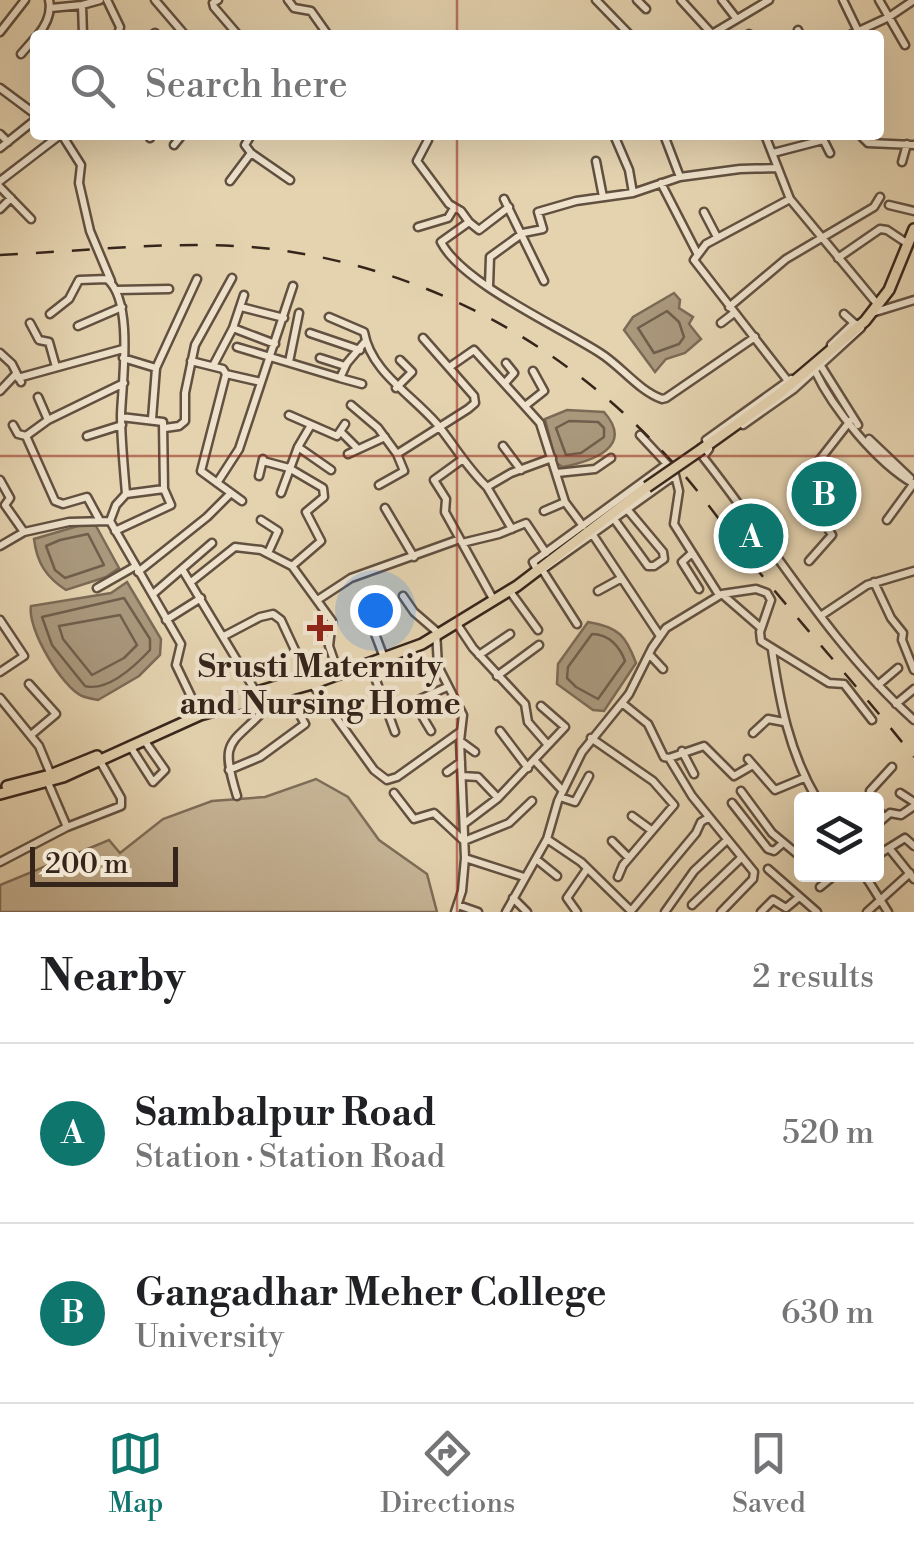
<!DOCTYPE html>
<html lang="en">
<head>
<meta charset="utf-8">
<style>
  body { margin:0; font-family:"Libre Bodoni",serif; background:#f6f6f6; color:#202124 }
  .controls { position:absolute; right:30px; bottom:30px; display:grid; overflow:hidden; border-radius:10px; box-shadow:0 10px 40px #0002 }
  .controls button { width:90px; height:90px; display:grid; place-items:center; padding:0; border:0; border-bottom:2px solid #e0e0e0; background:#fff; color:#202124; font:50px sans-serif }
  .scale { position:absolute; left:30px; bottom:25px; width:148px; box-sizing:border-box; padding-left:10px; border:5px solid #36251b; border-top:0; font-size:28px; line-height:35px; white-space:nowrap; color:#36251b; -webkit-text-stroke:8px #eee2cc; paint-order:stroke }
  .you { position:absolute; left:375px; top:610px; width:35px; height:35px; margin:-25px; border:8px solid #fff; border-radius:50%; background:#1a73e8; box-shadow:0 0 0 15px #1a73e833 }
  .badge { display:grid; place-items:center; width:65px; height:65px; border-radius:50%; background:#0f766e; color:#fff; font-size:32px; font-weight:700 }
  .pin { position:absolute; translate:-50% -50%; border:5px solid #fff; box-shadow:0 2px 10px #0006 }
  .list { margin:0; padding:0; list-style:none }
  h2 { display:flex; justify-content:space-between; align-items:center; height:130px; margin:0; padding:0 40px; font-size:42px }
  h2 small { font-size:32px; font-weight:400; color:#757577 }
  .list li { display:grid; grid-template-columns:65px 1fr auto; gap:30px; align-items:center; box-sizing:border-box; height:180px; padding:0 40px; border-top:2px solid #e0e0e0 }
  .list b { display:block; font-size:38px; white-space:nowrap }
  .list p { margin:0; font-size:32px; white-space:nowrap; color:#757577 }
  .list em { font-size:32px; font-style:normal; color:#757577 }
  .icon { flex:none; width:55px; height:55px; fill:none; stroke:currentColor; stroke-width:2; stroke-linecap:round; stroke-linejoin:round }
  .map { position:relative; flex:none; width:914px; height:912px; overflow:hidden }
  .search { position:absolute; background:#fff; box-shadow:0 10px 40px #0002; left:30px; right:30px; top:30px; height:110px; display:flex; align-items:center; gap:25px; box-sizing:border-box; padding:0 35px; border-radius:10px; color:#757577; font-size:38px }
  .sheet { height:490px; background:#fff }
  nav { display:flex; justify-content:space-around; align-items:center; box-sizing:border-box; height:140px; border-top:2px solid #e0e0e0; background:#fff; font-size:28px; color:#757577 }
  nav a { display:grid; justify-items:center; gap:5px }
  nav .on { color:#0f766e }
  .map>svg:first-child { display:block }
</style>
</head>
<body>
<div class="map">
<svg width="914" height="912" viewBox="0 0 914 912">
  <rect width="100%" height="100%" fill="#e5d3b0"/>
  <filter id="stains"><feTurbulence type="fractalNoise" baseFrequency=".002" numOctaves="4"/><feColorMatrix values="0 0 0 0 .2 0 0 0 0 .09 0 0 0 0 .02 0 0 0 .5 -.17"/></filter>
  <radialGradient id="worn" r=".72"><stop offset=".6" stop-color="#630" stop-opacity="0"/><stop offset="1" stop-color="#630" stop-opacity=".3"/></radialGradient>
  <path fill="#c7b597" stroke="#7e6d59" stroke-width="2.5" d="M316 779 348 797 379 840 427 874 437 912H0V885L109 840 120 853 163 819 212 801 265 797Z"/>
  <path fill="#aa987d" stroke="#7c6a56" stroke-width="2.5" d="M674 293 680 300 679 308 693 317 689 324 701 339 685 353 666 359 655 372 624 330 633 317Z
    M567 410 604 412C635 447 592 461 563 467L556 463 545 419Z
    M88 523 96 526 119 568 106 577 66 590C46 577 37 563 34 539Z
    M127 582 161 639 160 655 139 676 98 700C93 699 87 698 82 696 62 687 27 629 31 606L111 593Z
    M588 622C619 627 626 636 636 663L604 711 593 710 557 684 558 664Z"/>
  <g fill="none" stroke-linecap="round" stroke-linejoin="round">
    <path stroke="#705e4c" stroke-width="2.5" d="M667 311 679 322 684 337 679 344 654 353 638 328Z
      M569 421 598 422 604 428V437L581 453 566 455 556 428Z
      M88 534 104 565 65 578 55 570 46 546 60 540Z
      M124 598 150 639V650C135 666 108 692 85 686L52 645 42 617Z
      M120 615 137 645 124 658 92 675 63 639 59 626Z
      M592 634C609 634 620 647 625 661L598 699 576 687 567 678 568 667Z"/>
    <defs>
      <path id="minor" d="M107 0 120 27 118 35
        M155 0 185 35
        M218 0 213 3 214 7 238 35
        M288 0 294 8 311 11 328 35
        M596 0 630 35
        M637 0 646 9
        M681 0 712 34
        M722 0 736 18
        M843 0 858 31
        M879 0 905 45
        M82 5 83 35
        M51 8 82 5 100 0
        M798 30 800 35
        M0 32 25 0
        M712 34 769 0
        M749 34V35
        M38 35C46 25 52 13 49 0
        M153 35 155 33
        M850 35 889 17 914 0
        M21 54 35 38
        M0 88 35 114
        M0 134 8 142
        M62 135 81 165 79 183 90 231 111 281
        M149 135 150 138
        M426 135 428 140 417 161 449 204 461 211 469 222 441 242C462 283 558 326 600 353 621 366 639 391 662 399L666 398 755 337
        M614 135 629 170 633 193
        M664 135 680 177
        M765 135 790 199 878 305
        M821 135 830 153
        M860 135 868 143 914 145
        M174 145 182 135
        M0 148 35 120
        M251 153 290 180
        M773 153 823 140
        M596 161 603 197
        M902 162 907 144
        M0 181 60 135
        M230 181 251 153 245 145 251 135
        M661 183 697 253
        M0 187 31 219
        M504 199 544 281
        M889 205 914 211
        M0 209 11 198
        M704 212 717 237
        M469 222 479 230 509 207
        M418 227 448 218 454 208
        M838 258 880 229 887 230 908 244
        M489 286 490 257 523 233 543 229 538 212 576 201 633 193 680 177 740 169 778 168
        M116 290 169 289
        M241 307 284 318
        M729 307 786 259 874 207 880 197
        M872 313 914 300
        M50 314 69 299 79 280 107 279C134 301 122 383 121 415 121 441 124 468 126 494
        M844 314 854 323
        M329 317 364 332C371 372 411 394 437 424 454 445 467 468 487 487
        M30 323 39 340 49 342 56 367
        M721 323 734 313
        M78 326 122 307
        M233 328 275 344
        M310 333 360 350
        M831 345 854 323 860 325
        M237 347 340 378 347 363 364 343
        M0 353 12 364 21 382
        M123 358 156 368
        M320 358 345 366
        M191 361 223 369 226 374 201 471 242 501
        M289 362 299 313
        M213 366 233 328 244 295
        M451 366 474 350 540 423 565 502 583 526
        M821 366 858 425
        M815 371C833 409 877 463 914 484
        M226 374 261 382
        M18 378 123 349
        M340 378 362 384
        M788 381 694 260 706 244 790 199
        M505 383 514 373 506 363
        M396 388 412 372 400 360
        M0 391 16 374
        M38 397 48 420
        M351 405 378 428 397 454 468 409 475 403 474 396 423 338
        M525 406 544 391 533 371
        M289 415 337 436 345 424
        M152 419 156 368 197 279
        M13 425 18 434 26 436 55 501 63 504 87 497 99 519
        M743 425 794 389 861 328
        M165 428 179 426 185 421V393L195 345 232 278
        M341 432 357 448
        M640 435 667 464
        M26 436 48 420 124 383
        M87 436 122 425
        M869 439 910 478
        M706 440 791 379
        M503 446 521 470
        M298 447 331 470
        M709 449 703 457C773 545 830 645 914 720
        M348 454 385 437
        M463 459 434 480 446 499 445 512 492 597
        M667 464 675 475 542 570 536 568 533 562Z
        M557 473 595 469 611 458
        M675 475 679 491 674 524 719 595
        M259 476 263 459
        M0 480 10 498 5 505 24 532 69 522 110 521
        M217 483 239 449 293 286
        M379 485 404 471 397 454
        M164 489 126 494 116 505 110 521 181 644 176 665 200 715
        M281 493 298 447 311 425
        M385 508 414 557
        M544 511 565 502
        M614 519 648 566H654L664 559 663 552 627 509
        M261 520 278 531 268 553
        M887 520 914 483
        M512 529 487 487 511 473 552 458
        M115 531 171 505 164 489 163 422 121 417
        M593 535 660 636
        M462 543 499 534 526 523 546 553
        M0 546 24 532
        M692 553 682 562 699 589
        M809 561 832 535 800 485 850 421
        M292 566 332 621 329 646 337 669
        M182 569 256 692
        M543 571 577 624
        M138 572 207 517 230 494
        M191 582 235 547 261 550 292 566 321 541 306 512 324 497 323 488 289 468 263 461
        M874 582 891 618 903 633 902 640 914 670
        M97 588 134 567
        M509 590 538 630
        M598 591 620 579
        M153 594 212 543
        M723 595 761 628
        M403 596 414 612 436 631 438 666 463 715 460 741 465 858 462 891 455 912
        M319 599 351 578 460 539
        M822 615 867 585 914 571
        M369 618 383 655
        M0 620 24 656 0 672
        M166 620 201 598
        M457 624 473 648 525 704 528 722 548 745
        M224 636 260 617 273 614 281 620 308 678
        M772 650C780 703 789 752 817 799
        M649 654 663 669
        M479 655 510 634
        M370 664 395 732
        M497 676 539 645
        M29 684 56 714 31 735
        M312 684 374 770 387 780 397 777 460 732
        M878 685 898 668
        M0 698 39 746 51 775
        M622 703 648 724 664 757 669 758 692 796 754 872 753 879 721 912
        M896 704 914 689
        M431 731 415 704 418 700 447 687
        M500 731 528 768
        M753 733 768 719 784 722
        M591 738 653 781 674 805 623 865 618 877
        M460 741 475 752
        M130 746 153 782 165 770 144 740
        M682 751 694 774
        M669 758 704 746 734 776 753 765
        M748 759 775 790 804 778
        M534 760 563 791
        M229 770 260 757 305 724 286 691
        M447 772 461 762
        M462 776 478 777 498 798
        M46 778 67 827
        M741 791 772 833 802 858
        M394 793 414 819 434 813 464 841 509 823 532 801
        M900 793 914 802
        M237 796C218 735 232 747 270 704L272 695
        M560 797 575 802 589 776
        M872 799 870 791 892 767
        M732 803 768 849 774 851 783 843
        M876 806 884 818
        M632 816 651 830
        M465 823 498 798 565 727 541 706
        M876 825 890 813 901 815 914 806
        M547 839 581 862 631 911
        M612 841 629 858
        M889 848 914 879
        M876 856 905 838 914 846
        M465 858 524 877
        M536 859 557 876
        M0 862 67 827 121 806V798L100 761
        M768 869 817 912
        M864 874 888 912
        M820 887 836 874
        M513 898 527 912
        M458 905 478 912
        M692 905 741 858
        M631 911 696 833 701 822 708 818
        M506 912 547 839 558 801 582 752 629 694 652 648 666 628 722 594 756 589 767 593 771 600 760 632 761 641 829 683 844 684 872 720
        M577 912 567 898 587 869
        M665 912 694 871 727 840
        M761 912 773 900 786 908 798 898
        M867 912 910 873"/>
      <path id="major" d="M702 449 779 394 865 321 889 290 914 229
        M236 698 346 666
        M7 786 50 775 97 756
        M0 794 63 777 200 715 312 684 422 644 517 586 647 487"/>
    </defs>
    <use href="#minor" stroke="#625040" stroke-width="11"/>
    <use href="#major" stroke="#36251b" stroke-width="14"/>
    <use href="#minor" stroke="#eee2cc" stroke-width="6"/>
    <use href="#major" stroke="#e5d3b0" stroke-width="9"/>
    <path stroke="#36251b" stroke-width="2.5" stroke-dasharray="18 18" stroke-linecap="butt" d="M0 255C90 251 190 238 279 250 430 271 561 343 665 454 700 490 728 533 759 572 810 634 864 694 914 757"/>
    <defs>
      <path id="major-bridge" d="M647 487 702 449"/>
    </defs>
    <use href="#major-bridge" stroke="#36251b" stroke-width="14" stroke-linecap="butt"/>
    <use href="#major-bridge" stroke="#e5d3b0" stroke-width="9"/>
  </g>
  <path fill="none" stroke="#8f2418" stroke-width="2.5" stroke-opacity="0.55" d="M457 0V35M457 135V912M0 456H914"/>
  <path fill="#8f2418" stroke="#eee2cc" stroke-width="4" d="M315 613h10v10h10v10h-10v10h-10v-10h-10v-10h10z"/>
  <g text-anchor="middle" stroke-width="9" stroke-linejoin="round" paint-order="stroke">
    <g font-size="32" font-weight="bold" fill="#36251b" stroke="#eee2cc">
      <text x="320" y="677">Srusti Maternity<tspan x="320" dy="37">and Nursing Home</tspan></text>
    </g>
  </g>
  <rect width="100%" height="100%" filter="url(#stains)"/>
  <rect width="100%" height="100%" fill="url(#worn)"/>
</svg>
<div class="controls">
<button><svg class="icon" aria-label="layers" viewBox="0 0 24 24"><path d="M12 4l9 5-9 5-9-5zM3 14l9 5 9-5"/></svg></button>
</div>
<div class="scale">200 m</div>
<div class="you"></div>
<div class="pin badge" style="left:751px;top:536px">A</div>
<div class="pin badge" style="left:824px;top:494px">B</div>
<div class="search"><svg class="icon" aria-label="search" viewBox="0 0 24 24"><circle cx="10" cy="10" r="6"/><path d="M15 15l6 6"/></svg>Search here</div>
</div>
<section class="sheet">
<h2>Nearby<small>2 results</small></h2>
<ul class="list">
<li><span class="badge">A</span><div><b>Sambalpur Road</b><p>Station · Station Road</p></div><em>520 m</em></li>
<li><span class="badge">B</span><div><b>Gangadhar Meher College</b><p>University</p></div><em>630 m</em></li>
</ul>
</section>
<nav>
<a class="on"><svg class="icon" aria-label="map" viewBox="0 0 24 24"><path d="M3 6l6-2 6 2 6-2v14l-6 2-6-2-6 2zM9 4v14M15 6v14"/></svg>Map</a>
<a><svg class="icon" aria-label="directions" viewBox="0 0 24 24"><path d="M12 3l9 9-9 9-9-9zM9 14v-3h6M13 9l2 2-2 2"/></svg>Directions</a>
<a><svg class="icon" aria-label="saved" viewBox="0 0 24 24"><path d="M7 4h10v16l-5-4-5 4z"/></svg>Saved</a>
</nav>
</body>
</html>
